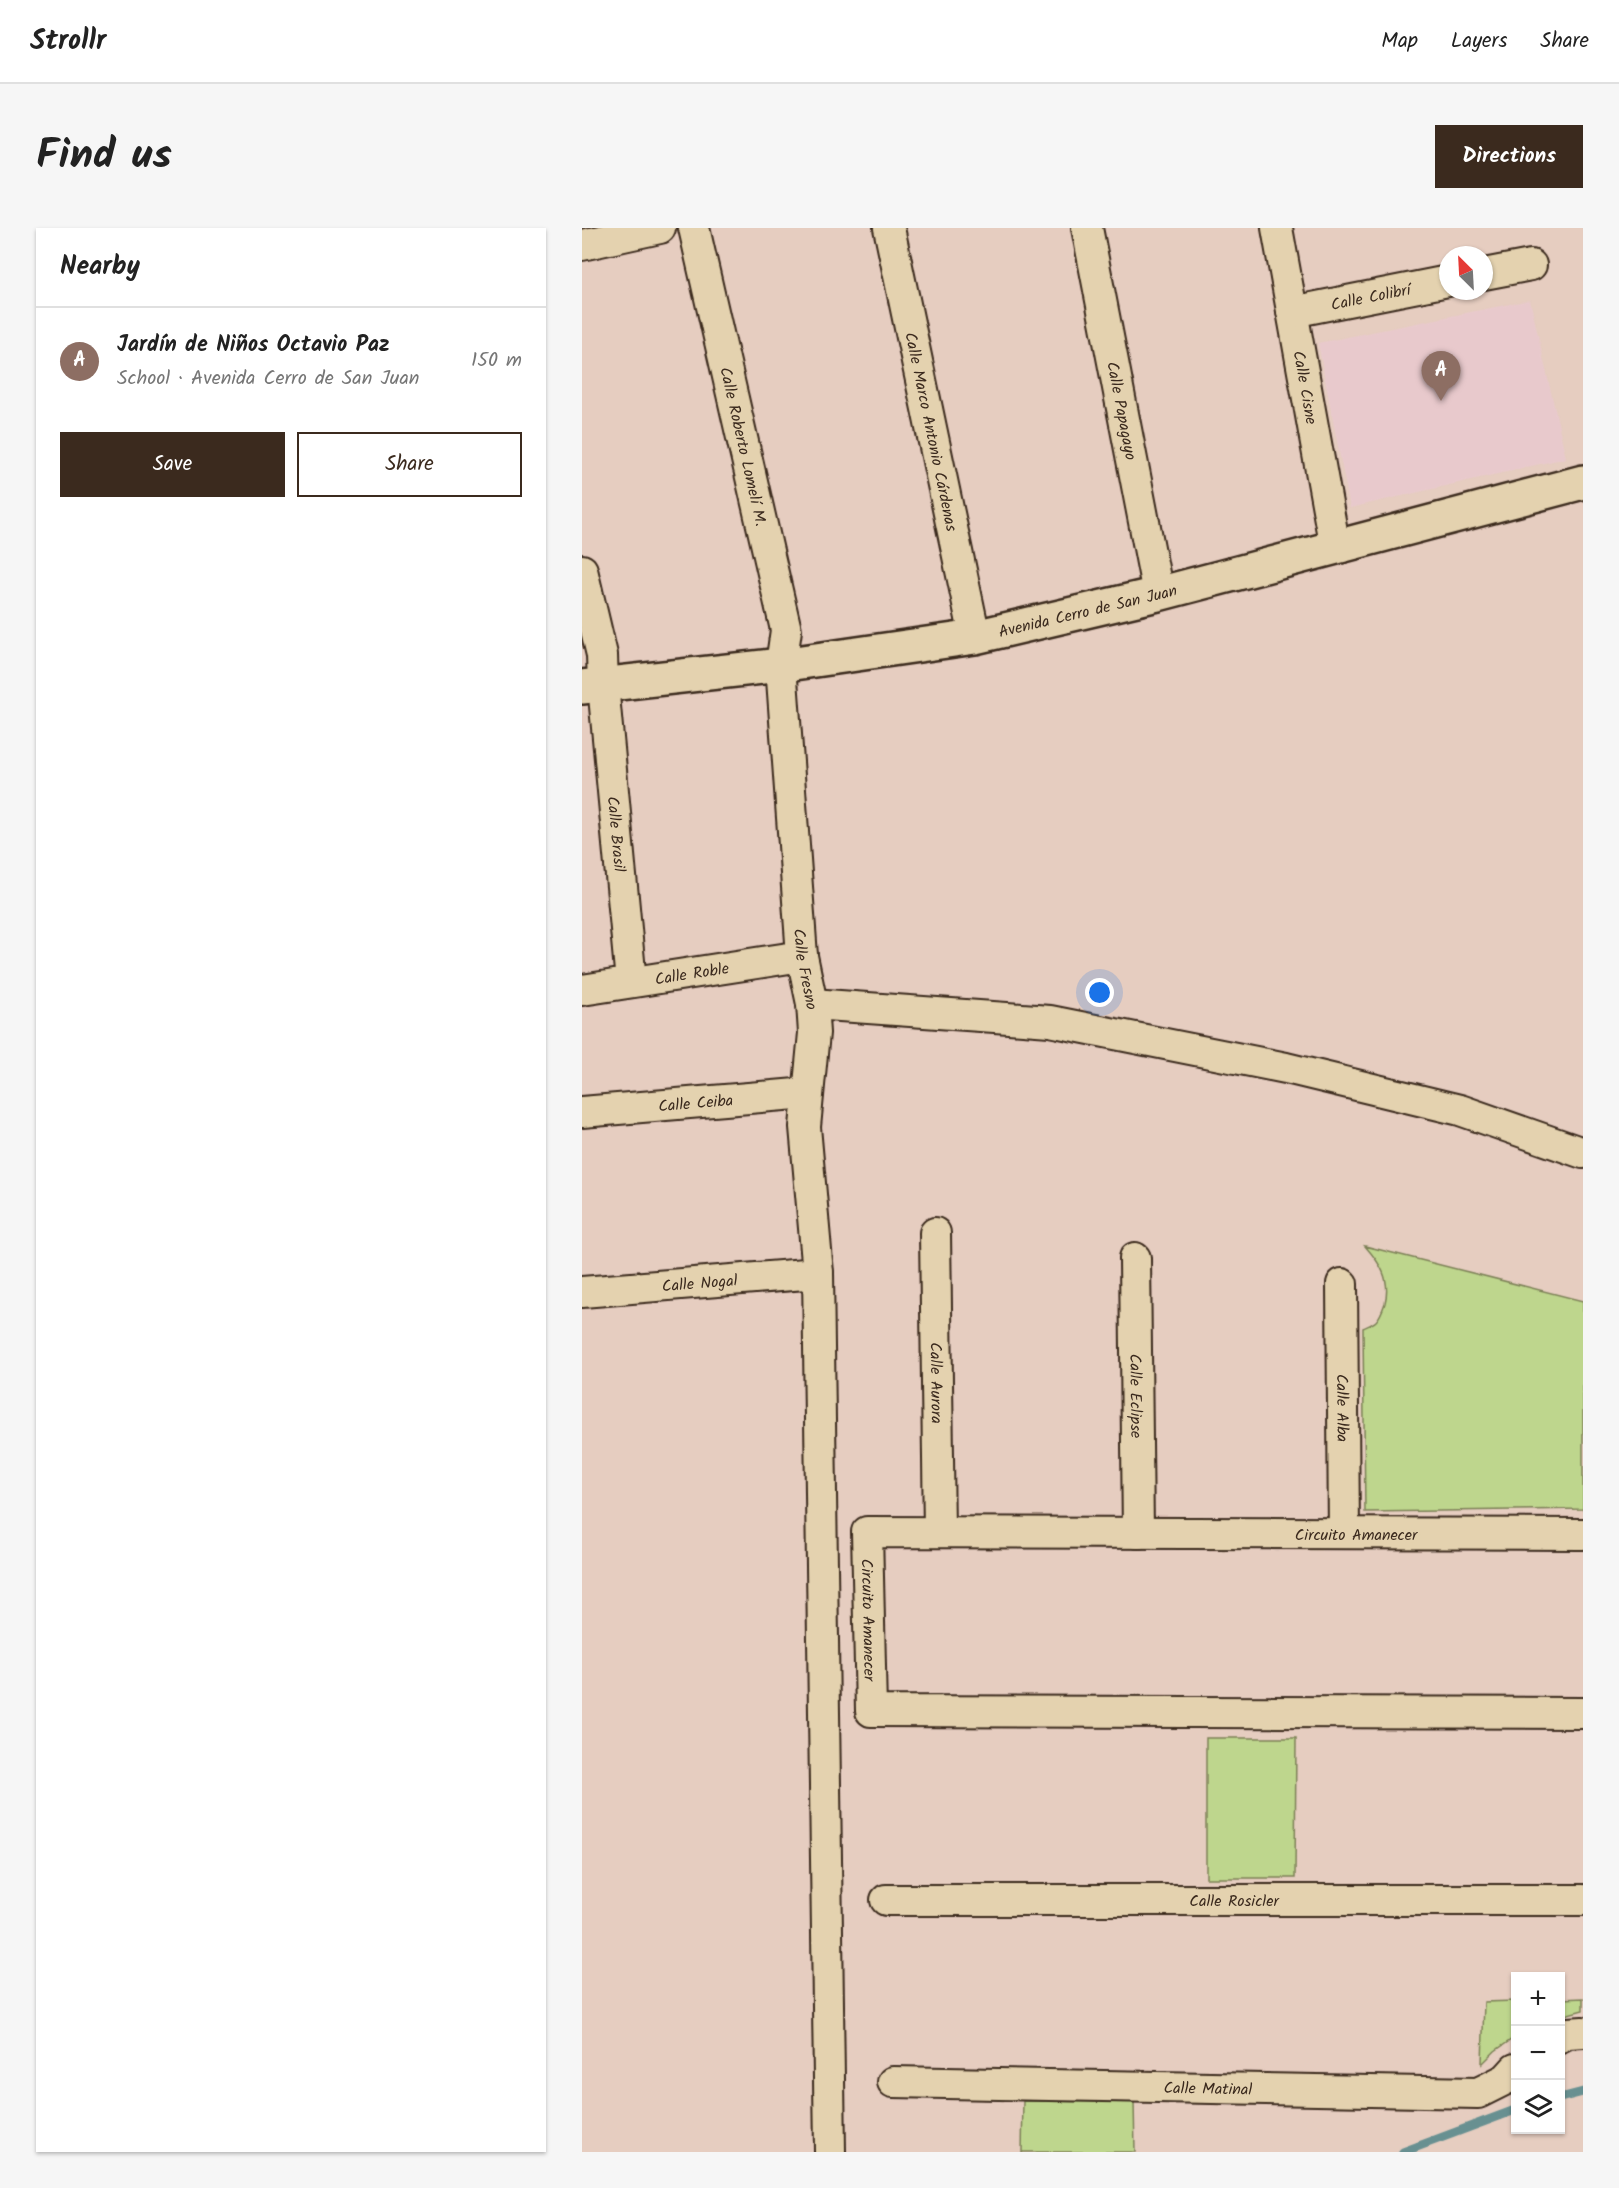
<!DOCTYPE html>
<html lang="en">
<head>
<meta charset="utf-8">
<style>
  body { margin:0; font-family:Kalam,sans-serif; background:#f6f6f6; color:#222 }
  .controls { position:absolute; right:18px; bottom:18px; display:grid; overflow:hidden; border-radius:0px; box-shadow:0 2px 4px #0004 }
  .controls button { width:54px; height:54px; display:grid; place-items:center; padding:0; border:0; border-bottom:2px solid #e0e0e0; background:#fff; color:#222; font:30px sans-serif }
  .compass { position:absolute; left:857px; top:18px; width:54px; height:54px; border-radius:50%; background:#fff; box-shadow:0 2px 4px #0004; rotate:336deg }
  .you { position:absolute; left:518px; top:765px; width:21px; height:21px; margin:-15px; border:4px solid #fff; border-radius:50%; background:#1a73e8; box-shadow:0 0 0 9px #1a73e833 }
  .badge { display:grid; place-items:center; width:39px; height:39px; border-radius:50%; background:#3b2a1e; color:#fff; font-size:20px; font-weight:700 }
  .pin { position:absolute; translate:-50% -50px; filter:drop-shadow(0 2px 3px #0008) }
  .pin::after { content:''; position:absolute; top:32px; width:21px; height:18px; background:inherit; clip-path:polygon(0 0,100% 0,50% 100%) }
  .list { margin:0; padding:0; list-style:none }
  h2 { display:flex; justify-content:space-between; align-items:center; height:78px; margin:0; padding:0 24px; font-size:26px }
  h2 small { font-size:20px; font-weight:400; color:#767676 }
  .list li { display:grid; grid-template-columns:39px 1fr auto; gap:18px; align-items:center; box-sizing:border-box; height:108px; padding:0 24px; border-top:2px solid #e0e0e0 }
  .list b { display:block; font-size:22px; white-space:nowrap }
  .list p { margin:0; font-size:20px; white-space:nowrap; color:#767676 }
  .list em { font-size:20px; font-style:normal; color:#767676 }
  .actions { display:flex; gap:12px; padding:18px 24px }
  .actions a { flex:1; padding:14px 0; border:2px solid #3b2a1e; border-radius:0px; text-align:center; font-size:21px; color:#3b2a1e }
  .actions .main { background:#3b2a1e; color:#fff }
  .icon { flex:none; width:33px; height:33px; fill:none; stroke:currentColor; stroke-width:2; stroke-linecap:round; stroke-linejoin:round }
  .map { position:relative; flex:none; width:1001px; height:1924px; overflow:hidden; border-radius:0px }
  header { display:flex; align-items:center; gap:36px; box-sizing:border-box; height:84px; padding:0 30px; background:#fff; border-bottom:2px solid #e0e0e0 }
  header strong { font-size:28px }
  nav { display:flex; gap:33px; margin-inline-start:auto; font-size:21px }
  .intro { display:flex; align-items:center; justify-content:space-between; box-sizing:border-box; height:144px; padding:0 36px }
  h1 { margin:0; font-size:42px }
  .button { padding:15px 27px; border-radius:0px; background:#3b2a1e; color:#fff; font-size:21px; font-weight:700 }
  main { display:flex; gap:36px; padding:0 36px }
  aside { flex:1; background:#fff; border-radius:0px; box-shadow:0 2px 4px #0004 }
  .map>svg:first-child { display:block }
</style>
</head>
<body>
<header>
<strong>Strollr</strong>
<nav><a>Map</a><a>Layers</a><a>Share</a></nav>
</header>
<div class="intro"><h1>Find us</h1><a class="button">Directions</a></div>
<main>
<aside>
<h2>Nearby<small></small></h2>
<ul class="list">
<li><span class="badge" style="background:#8d6e63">A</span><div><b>Jardín de Niños Octavio Paz</b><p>School · Avenida Cerro de San Juan</p></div><em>150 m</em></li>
</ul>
<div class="actions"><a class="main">Save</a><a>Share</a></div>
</aside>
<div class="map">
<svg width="1001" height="1924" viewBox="0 0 1001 1924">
  <rect width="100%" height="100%" fill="#e6cdc0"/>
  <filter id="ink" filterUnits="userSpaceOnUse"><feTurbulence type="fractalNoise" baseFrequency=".0167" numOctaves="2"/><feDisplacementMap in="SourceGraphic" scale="12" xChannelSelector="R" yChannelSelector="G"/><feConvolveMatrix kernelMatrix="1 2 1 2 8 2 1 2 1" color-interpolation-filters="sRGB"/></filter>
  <g filter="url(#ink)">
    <path fill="#e8c9cc" d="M948 72 984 230 768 280 736 115Z"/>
    <path fill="#bed68d" stroke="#7c8056" stroke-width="1.5" d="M783 1018 1001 1073V1281L783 1284 781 1100C785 1098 791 1096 794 1093 798 1089 801 1081 803 1075 809 1051 798 1035 783 1018Z
      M624 1510H714L713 1650H624Z
      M1001 1770V1782L979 1788V1771Z
      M933 1773V1809L913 1823 900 1836 902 1774Z
      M441 1873 552 1874 553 1924H440Z"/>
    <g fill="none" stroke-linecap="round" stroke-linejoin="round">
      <path stroke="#679091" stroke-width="9" d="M978 1870 1001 1864
        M821 1924 933 1882"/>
      <defs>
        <g id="minor">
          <path id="s1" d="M112 0 204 402 199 437 220 728 230 776 232 805 223 899 236 1045 248 1924"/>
          <path id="s2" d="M307 0 393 409"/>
          <path id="s3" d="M505 0 576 366"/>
          <path id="s4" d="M695 0 753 320"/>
          <path d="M0 17 78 0"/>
          <path d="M902 46 949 37"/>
          <path id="s5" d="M710 84 866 53"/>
          <path id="s6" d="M0 342 20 427 21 457 49 754"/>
          <path id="s7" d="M0 762 220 728"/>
          <path d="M230 776 468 793 704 840 878 882 1001 925"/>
          <path id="s8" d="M0 884 226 865"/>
          <path id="s9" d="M353 1005 357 1304"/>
          <path id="s10" d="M553 1030 556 1305"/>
          <path id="s11" d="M760 1056 762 1305"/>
          <path id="s12" d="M0 1064 236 1045"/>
          <path id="s13" d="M1001 1306 285 1304 289 1483 1001 1485"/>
          <path id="s14" d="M304 1672H1001"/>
          <path d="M978 1809 986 1805 1001 1804"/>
          <path id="s15" d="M311 1854 896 1865 924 1851 933 1841"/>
        </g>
        <g id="tertiary">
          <path id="s16" d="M0 459 199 437 393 409 576 366 1001 254"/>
        </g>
      </defs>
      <use href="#minor" stroke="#3b2a1e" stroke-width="34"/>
      <use href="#tertiary" stroke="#3b2a1e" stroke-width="38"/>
      <use href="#minor" stroke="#e4d2af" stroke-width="30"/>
      <use href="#tertiary" stroke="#e4d2af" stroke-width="33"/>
    </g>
  </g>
  <g text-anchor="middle" stroke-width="6" stroke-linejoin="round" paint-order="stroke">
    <g font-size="16" fill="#3b2a1e" stroke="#e4d2af">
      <text dy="6" stroke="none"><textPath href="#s5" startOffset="80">Calle Colibrí</textPath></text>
      <text dy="6" stroke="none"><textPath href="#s4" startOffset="162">Calle Cisne</textPath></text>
      <text dy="6" stroke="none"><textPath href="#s3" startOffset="186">Calle Papagayo</textPath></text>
      <text dy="6" stroke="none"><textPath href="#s2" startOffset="208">Calle Marco Antonio Cárdenas</textPath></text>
      <text dy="6" stroke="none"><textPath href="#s1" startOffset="224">Calle Roberto Lomelí M.</textPath></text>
      <text dy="6" stroke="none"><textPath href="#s16" startOffset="512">Avenida Cerro de San Juan</textPath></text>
      <text dy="6" stroke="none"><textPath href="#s6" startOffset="267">Calle Brasil</textPath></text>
      <text dy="6" stroke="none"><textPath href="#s1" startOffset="753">Calle Fresno</textPath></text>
      <text dy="6" stroke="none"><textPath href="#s7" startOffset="111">Calle Roble</textPath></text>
      <text dy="6" stroke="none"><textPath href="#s8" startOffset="114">Calle Ceiba</textPath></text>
      <text dy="6" stroke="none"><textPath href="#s12" startOffset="118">Calle Nogal</textPath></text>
      <text dy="6" stroke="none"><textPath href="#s9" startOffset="150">Calle Aurora</textPath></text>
      <text dy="6" stroke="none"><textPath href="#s10" startOffset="138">Calle Eclipse</textPath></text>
      <text dy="6" stroke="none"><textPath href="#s11" startOffset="124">Calle Alba</textPath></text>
      <text x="774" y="1312">Circuito Amanecer</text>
      <text dy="6" stroke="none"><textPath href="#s13" startOffset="804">Circuito Amanecer</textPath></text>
      <text dy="6" stroke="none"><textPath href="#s14" startOffset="348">Calle Rosicler</textPath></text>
      <text dy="6" stroke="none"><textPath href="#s15" startOffset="315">Calle Matinal</textPath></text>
    </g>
  </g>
</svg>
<div class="controls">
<button>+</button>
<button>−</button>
<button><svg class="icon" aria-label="layers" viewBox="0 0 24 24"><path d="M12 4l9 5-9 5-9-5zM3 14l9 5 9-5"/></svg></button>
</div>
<svg class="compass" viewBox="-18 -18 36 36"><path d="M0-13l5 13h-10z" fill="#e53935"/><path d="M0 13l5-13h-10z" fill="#767676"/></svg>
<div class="you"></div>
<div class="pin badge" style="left:859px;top:173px;background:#8d6e63">A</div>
</div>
</main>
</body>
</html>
